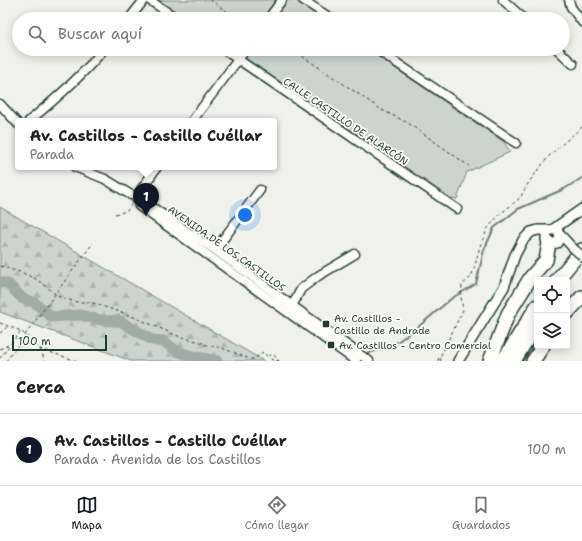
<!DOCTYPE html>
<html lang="es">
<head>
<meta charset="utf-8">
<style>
  body { margin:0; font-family:"Shantell Sans",sans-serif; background:#f6f6f6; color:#202124 }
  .controls { position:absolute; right:12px; bottom:12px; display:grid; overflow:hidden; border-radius:4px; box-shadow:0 2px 10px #0003 }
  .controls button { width:36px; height:36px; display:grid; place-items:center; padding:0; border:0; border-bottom:1px solid #e0e0e0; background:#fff; color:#202124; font:20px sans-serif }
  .scale { position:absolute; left:12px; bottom:10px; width:95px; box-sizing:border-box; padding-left:4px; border:2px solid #1f3d34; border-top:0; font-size:11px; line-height:14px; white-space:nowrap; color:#1f3d34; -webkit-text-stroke:3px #fdfcf7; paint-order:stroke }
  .you { position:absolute; left:245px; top:215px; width:14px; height:14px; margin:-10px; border:3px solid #fff; border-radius:50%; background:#1a73e8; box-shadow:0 0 0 6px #1a73e833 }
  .badge { display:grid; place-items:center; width:26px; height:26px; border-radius:50%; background:#111827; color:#fff; font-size:13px; font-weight:700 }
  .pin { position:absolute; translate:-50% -33px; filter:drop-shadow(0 1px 2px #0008) }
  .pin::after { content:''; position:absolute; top:21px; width:14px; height:12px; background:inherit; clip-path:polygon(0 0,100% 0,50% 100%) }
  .popup { position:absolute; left:15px; top:118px; width:262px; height:52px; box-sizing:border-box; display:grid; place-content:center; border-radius:4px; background:#fff; filter:drop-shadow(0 1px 3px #0005); font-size:13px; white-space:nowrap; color:#757577 }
  .popup b { font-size:15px; color:#202124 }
  .popup::after { content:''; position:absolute; left:50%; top:100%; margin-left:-8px; border:8px solid transparent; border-top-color:#fff }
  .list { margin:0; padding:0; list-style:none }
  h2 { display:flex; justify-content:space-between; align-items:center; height:52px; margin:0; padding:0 16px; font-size:17px }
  h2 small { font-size:13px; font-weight:400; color:#757577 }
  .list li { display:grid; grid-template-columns:26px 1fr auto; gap:12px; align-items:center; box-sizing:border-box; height:72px; padding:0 16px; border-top:1px solid #e0e0e0 }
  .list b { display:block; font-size:15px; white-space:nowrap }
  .list p { margin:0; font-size:13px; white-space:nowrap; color:#757577 }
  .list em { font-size:13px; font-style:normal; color:#757577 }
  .icon { flex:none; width:22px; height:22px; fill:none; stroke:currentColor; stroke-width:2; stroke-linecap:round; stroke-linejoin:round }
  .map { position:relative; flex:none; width:582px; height:361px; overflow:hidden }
  .search { position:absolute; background:#fff; box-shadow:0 2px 10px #0003; left:12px; right:12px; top:12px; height:44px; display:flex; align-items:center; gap:10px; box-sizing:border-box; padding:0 14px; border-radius:22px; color:#757577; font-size:15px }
  .sheet { height:124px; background:#fff }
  nav { display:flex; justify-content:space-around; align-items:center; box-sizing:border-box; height:56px; border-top:1px solid #e0e0e0; background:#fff; font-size:11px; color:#757577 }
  nav a { display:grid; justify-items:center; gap:2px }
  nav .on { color:#111827 }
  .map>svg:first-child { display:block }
</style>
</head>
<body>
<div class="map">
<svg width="582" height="361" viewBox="0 0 582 361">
  <defs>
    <pattern id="forest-firs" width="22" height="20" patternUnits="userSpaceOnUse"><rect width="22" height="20" fill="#cdd3cd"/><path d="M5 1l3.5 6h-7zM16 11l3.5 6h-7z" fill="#b0b6b1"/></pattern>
  </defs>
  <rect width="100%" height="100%" fill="#f0f1eb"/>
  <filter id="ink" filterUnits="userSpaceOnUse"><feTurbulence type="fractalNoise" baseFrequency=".025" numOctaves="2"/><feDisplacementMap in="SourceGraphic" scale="8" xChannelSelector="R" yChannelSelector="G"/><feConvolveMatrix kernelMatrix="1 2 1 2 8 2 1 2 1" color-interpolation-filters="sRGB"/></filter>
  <g filter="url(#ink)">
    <path fill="url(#forest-firs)" stroke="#768880" d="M0 207 264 361H131L0 312Z"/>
    <path fill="#cdd3cd" stroke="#768880" d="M158 0H295L323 19H186Z
      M230 49H367L504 142 510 152 467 172 457 199 449 198Z"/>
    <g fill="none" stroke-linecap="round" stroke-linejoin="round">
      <path stroke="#6c8077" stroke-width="2" d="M369 353 393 345 418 327 452 298 476 284 484 250 494 228 518 209 564 189 582 178"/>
      <path stroke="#9faca4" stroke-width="11" d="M0 282 8 284 23 299 34 302 52 317 80 315 105 321 118 320 152 340 163 341 177 351 188 355 217 361"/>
      <defs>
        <path id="minor" d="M149 0 178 19
          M303 0 332 19
          M503 0 524 19
          M569 0 571 7 582 22
          M129 19 144 0
          M268 19 282 0
          M223 49 457 209
          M376 49 516 143
          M557 49 573 64
          M0 104 18 124
          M29 121C56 99 82 76 104 49
          M192 121 246 49
          M75 167 105 179 131 195 140 196
          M157 167 136 197 139 206 356 361
          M142 188 141 198 149 205 215 250 369 361
          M559 233 573 248
          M215 250 260 190
          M292 306 301 289 318 276 355 254"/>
        <path id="tertiary" d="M552 230 582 209
          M458 361 504 287 515 255 523 240 531 232 538 230H554L558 231 560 237 557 243 551 244 546 240V235L550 230"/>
        <path id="trunk" d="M557 280 582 250
          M567 313 582 297
          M490 361 508 314 531 277 546 260 549 243
          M503 361 537 306
          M514 361 537 323
          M533 361 543 346"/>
      </defs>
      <use href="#minor" stroke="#1f3d34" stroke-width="11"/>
      <use href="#tertiary" stroke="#1f3d34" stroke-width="12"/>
      <use href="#trunk" stroke="#1f3d34" stroke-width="16"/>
      <path stroke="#1f3d34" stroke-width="1" stroke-dasharray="3 3" stroke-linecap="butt" d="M210 0 238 19
        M286 49 299 54 382 110 408 123 469 166
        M115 214 127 211 131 205
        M0 266 23 273 38 280 59 297 77 302H90L129 315 178 336 200 342 207 345 222 348 250 359H254L263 352 269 358
        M0 323 21 331 40 349 77 361
        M0 333 7 327
        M0 349 10 344
        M40 349 45 361
        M0 358 20 332
        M6 361 25 336
        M279 361 272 360 269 355H274L279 361
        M438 361 439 357
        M441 361 440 357 463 310 461 297 462 285 471 277 474 269 480 246 488 228 499 215 520 198 529 182 549 156 582 127"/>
      <use href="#minor" stroke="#fdfcf7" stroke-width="8"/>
      <use href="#tertiary" stroke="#fdfcf7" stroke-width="9"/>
      <use href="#trunk" stroke="#fdfcf7" stroke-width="13"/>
      <defs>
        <path id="minor-bridge" d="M573 248 582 256"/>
      </defs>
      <use href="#minor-bridge" stroke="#1f3d34" stroke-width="11" stroke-linecap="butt"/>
      <path stroke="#1f3d34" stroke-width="1" stroke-dasharray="3 3" stroke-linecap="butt" d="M25 335 93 243"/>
      <use href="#minor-bridge" stroke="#fdfcf7" stroke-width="8"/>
    </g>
  </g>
  <g fill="#1f3d34" stroke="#fdfcf7" stroke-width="1.5">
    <rect x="322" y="320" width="8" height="8" rx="2"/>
    <rect x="327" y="341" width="8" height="8" rx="2"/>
  </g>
  <g text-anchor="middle" stroke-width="3.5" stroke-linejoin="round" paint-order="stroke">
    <g font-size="10" fill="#1f3d34" stroke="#fdfcf7">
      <text transform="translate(346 121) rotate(34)" y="4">CALLE CASTILLO DE ALARCÓN</text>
      <text transform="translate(227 248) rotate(35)" y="4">AVENIDA DE LOS CASTILLOS</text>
    </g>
    <g font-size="10" fill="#1f3d34" stroke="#fdfcf7" text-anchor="start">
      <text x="334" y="322">Av. Castillos -<tspan x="334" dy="12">Castillo de Andrade</tspan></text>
      <text x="339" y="349">Av. Castillos - Centro Comercial</text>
    </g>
  </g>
</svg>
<div class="controls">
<button><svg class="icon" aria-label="locate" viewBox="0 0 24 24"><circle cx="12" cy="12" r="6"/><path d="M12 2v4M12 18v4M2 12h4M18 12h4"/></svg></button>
<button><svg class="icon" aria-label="layers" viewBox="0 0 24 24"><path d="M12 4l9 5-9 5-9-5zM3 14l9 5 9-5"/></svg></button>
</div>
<div class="scale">100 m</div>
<div class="you"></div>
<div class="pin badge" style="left:146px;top:216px">1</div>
<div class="popup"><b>Av. Castillos - Castillo Cuéllar</b>Parada</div>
<div class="search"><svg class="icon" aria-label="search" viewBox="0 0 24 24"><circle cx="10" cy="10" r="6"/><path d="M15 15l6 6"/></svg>Buscar aquí</div>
</div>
<section class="sheet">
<h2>Cerca<small></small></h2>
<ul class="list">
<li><span class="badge">1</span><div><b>Av. Castillos - Castillo Cuéllar</b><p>Parada · Avenida de los Castillos</p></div><em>100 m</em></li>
</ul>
</section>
<nav>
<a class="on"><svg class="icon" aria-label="map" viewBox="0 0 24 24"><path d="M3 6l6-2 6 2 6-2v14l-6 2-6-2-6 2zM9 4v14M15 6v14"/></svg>Mapa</a>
<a><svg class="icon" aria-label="directions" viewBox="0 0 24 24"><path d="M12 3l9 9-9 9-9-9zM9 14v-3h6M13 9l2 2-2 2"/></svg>Cómo llegar</a>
<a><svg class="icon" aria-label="saved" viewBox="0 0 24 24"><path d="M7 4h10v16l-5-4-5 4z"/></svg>Guardados</a>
</nav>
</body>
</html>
